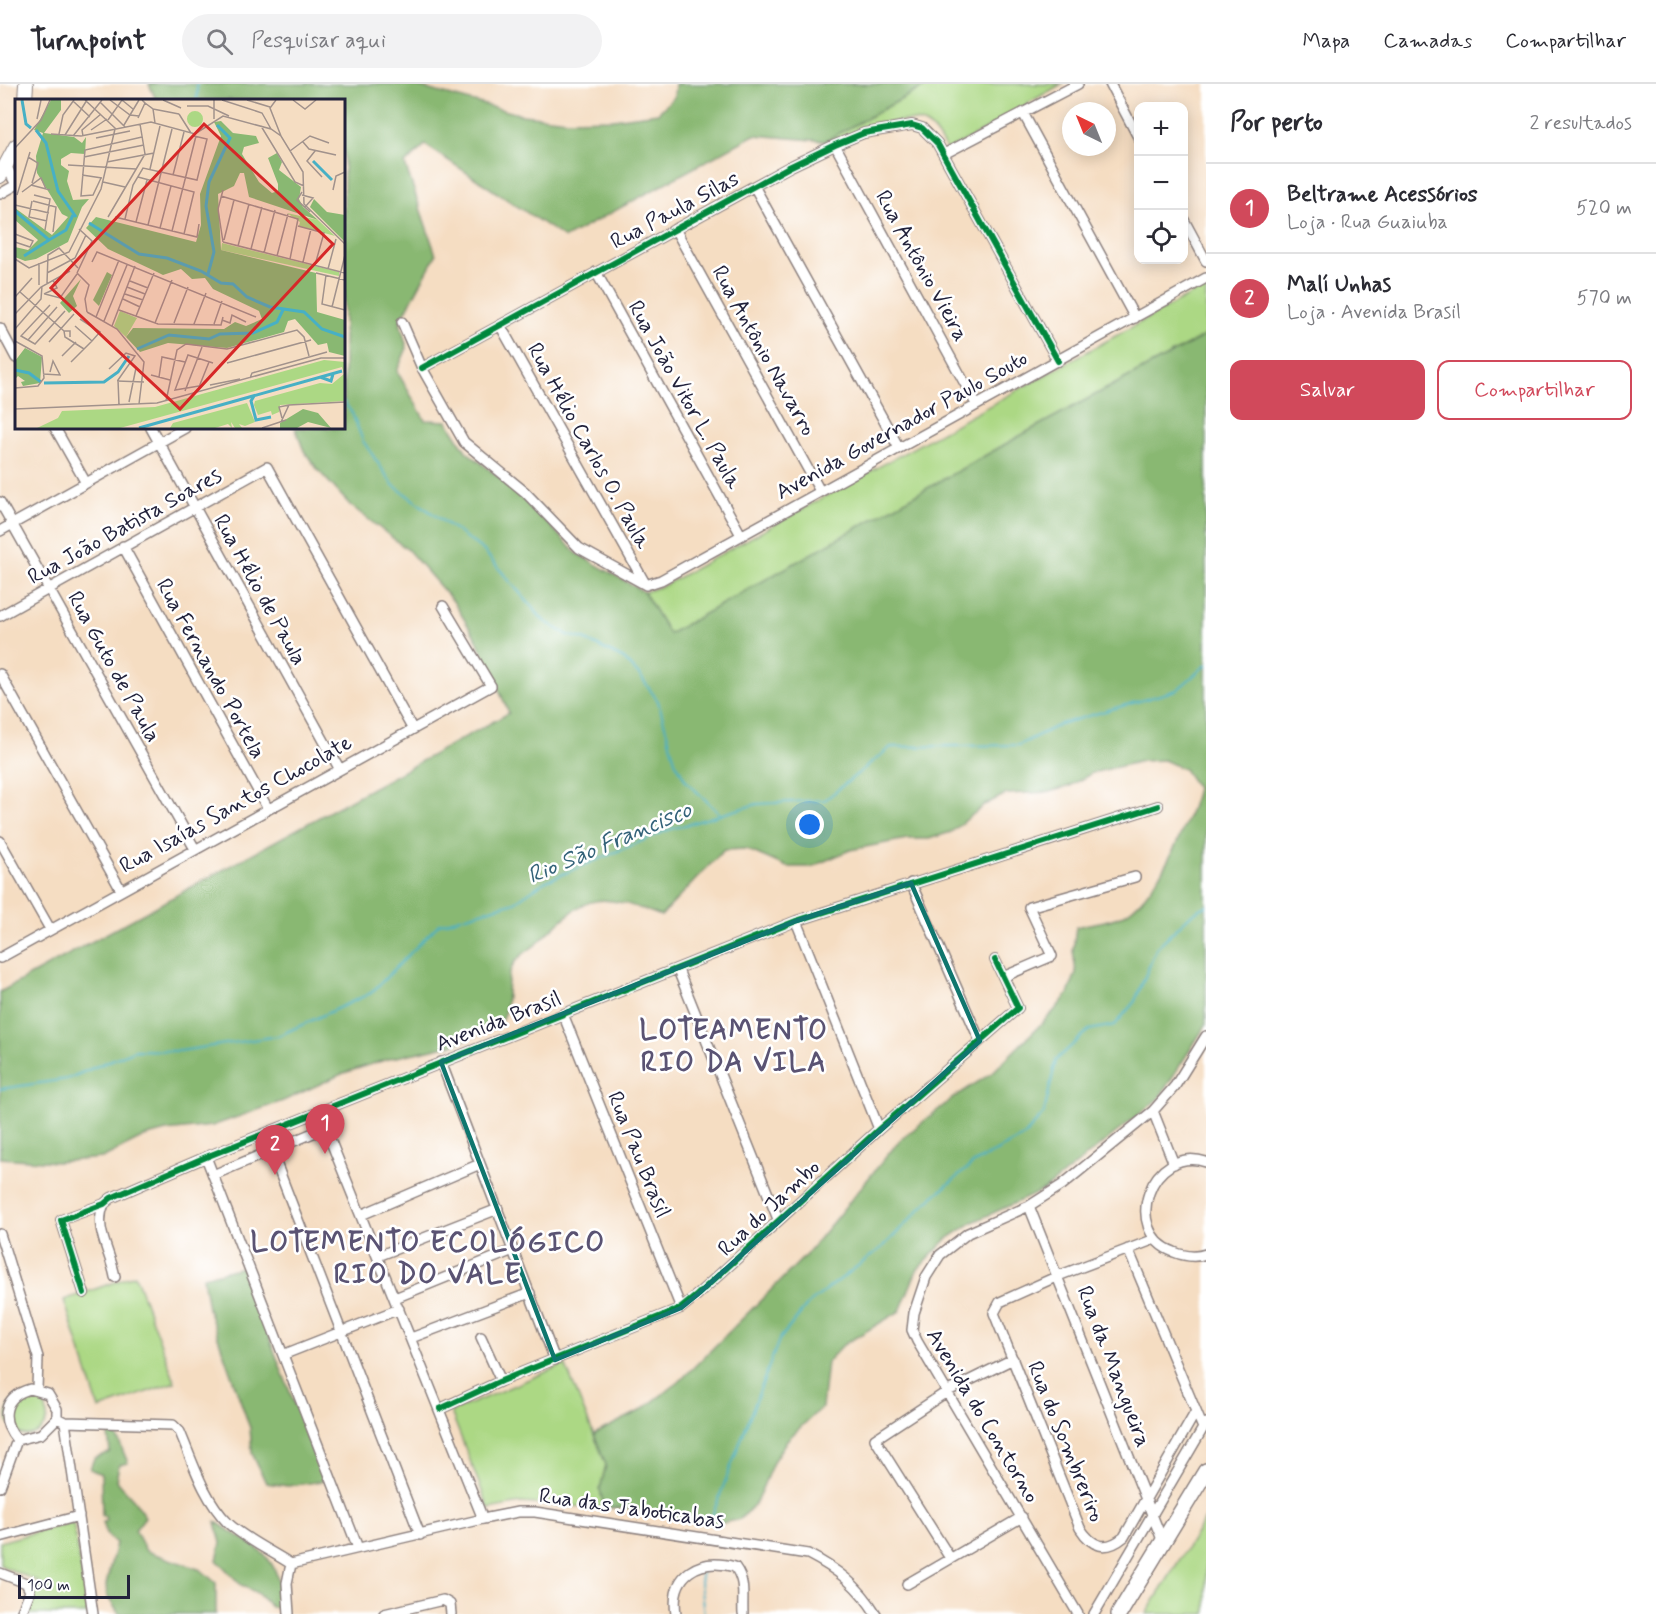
<!DOCTYPE html>
<html lang="pt">
<head>
<meta charset="utf-8">
<style>
  body { margin:0; font-family:Mynerve,sans-serif; background:#f2f2f3; color:#2b2b33 }
  .controls { position:absolute; right:18px; top:18px; display:grid; overflow:hidden; border-radius:12px; box-shadow:0 3px 15px #0003 }
  .controls button { width:54px; height:54px; display:grid; place-items:center; padding:0; border:0; border-bottom:2px solid #e1e1e2; background:#fff; color:#2b2b33; font:30px sans-serif }
  .compass { position:absolute; left:1062px; top:18px; width:54px; height:54px; border-radius:50%; background:#fff; box-shadow:0 3px 15px #0003; rotate:317deg }
  .scale { position:absolute; left:18px; bottom:15px; width:112px; box-sizing:border-box; padding-left:6px; border:3px solid #22223b; border-top:0; font-size:16px; line-height:21px; white-space:nowrap; color:#22223b; -webkit-text-stroke:4px #fff; paint-order:stroke }
  .you { position:absolute; left:810px; top:741px; width:21px; height:21px; margin:-15px; border:4px solid #fff; border-radius:50%; background:#1a73e8; box-shadow:0 0 0 9px #1a73e833 }
  .badge { display:grid; place-items:center; width:39px; height:39px; border-radius:50%; background:#d1495b; color:#fff; font-size:20px; font-weight:700 }
  .pin { position:absolute; translate:-50% -50px; filter:drop-shadow(0 2px 3px #0008) }
  .pin::after { content:''; position:absolute; top:32px; width:21px; height:18px; background:inherit; clip-path:polygon(0 0,100% 0,50% 100%) }
  .list { margin:0; padding:0; list-style:none }
  h2 { display:flex; justify-content:space-between; align-items:center; height:78px; margin:0; padding:0 24px; font-size:26px }
  h2 small { font-size:20px; font-weight:400; color:#7c7c81 }
  .list li { display:grid; grid-template-columns:39px 1fr auto; gap:18px; align-items:center; box-sizing:border-box; height:90px; padding:0 24px; border-top:2px solid #e1e1e2 }
  .list b { display:block; font-size:22px; white-space:nowrap }
  .list p { margin:0; font-size:20px; white-space:nowrap; color:#7c7c81 }
  .list em { font-size:20px; font-style:normal; color:#7c7c81 }
  .actions { display:flex; gap:12px; padding:18px 24px }
  .actions a { flex:1; padding:14px 0; border:2px solid #d1495b; border-radius:12px; text-align:center; font-size:21px; color:#d1495b }
  .actions .main { background:#d1495b; color:#fff }
  .icon { flex:none; width:33px; height:33px; fill:none; stroke:currentColor; stroke-width:2; stroke-linecap:round; stroke-linejoin:round }
  .map { position:relative; flex:none; width:1206px; height:1530px; overflow:hidden }
  header { display:flex; align-items:center; gap:36px; box-sizing:border-box; height:84px; padding:0 30px; background:#fff; border-bottom:2px solid #e1e1e2 }
  header strong { font-size:28px }
  nav { display:flex; gap:33px; margin-inline-start:auto; font-size:21px }
  .search { width:420px; height:54px; background:#f2f2f3; display:flex; align-items:center; gap:15px; box-sizing:border-box; padding:0 21px; border-radius:33px; color:#7c7c81; font-size:22px }
  main { display:flex }
  aside { flex:1; background:#fff }
  .map>svg:first-child { display:block }
</style>
</head>
<body>
<header>
<strong>Turnpoint</strong>
<div class="search"><svg class="icon" aria-label="search" viewBox="0 0 24 24"><circle cx="10" cy="10" r="6"/><path d="M15 15l6 6"/></svg>Pesquisar aqui</div>
<nav><a>Mapa</a><a>Camadas</a><a>Compartilhar</a></nav>
</header>
<main>
<div class="map">
<svg width="1206" height="1530" viewBox="0 0 1206 1530">
  <rect width="100%" height="100%" fill="#fff"/>
  <filter id="ink" filterUnits="userSpaceOnUse"><feTurbulence type="fractalNoise" baseFrequency=".0167" numOctaves="2"/><feDisplacementMap in="SourceGraphic" scale="12" xChannelSelector="R" yChannelSelector="G"/><feConvolveMatrix kernelMatrix="1 2 1 2 8 2 1 2 1" color-interpolation-filters="sRGB"/></filter>
  <filter id="wash" filterUnits="userSpaceOnUse"><feTurbulence type="fractalNoise" baseFrequency=".008" numOctaves="4" result="noise"/><feDisplacementMap in="SourceGraphic" scale="24" xChannelSelector="R" yChannelSelector="G"/><feGaussianBlur stdDeviation="1.35" result="paint"/><feColorMatrix in="noise" values="0 0 0 0 0 0 0 0 0 0 0 0 0 0 0 0 0 1.4 0 .05"/><feComposite in="paint" operator="in"/></filter>
  <g filter="url(#wash)">
    <rect width="100%" height="100%" fill="#f5ddc2"/>
    <path fill="#acd884" stroke="#677d60" stroke-width="1.5" d="M929 0H1062L1028 19 1025 24 948 66C940 59 937 47 927 41 904 27 850 51 828 61L825 57Z
      M1206 202V251L1034 344 669 550 644 508 665 501Z
      M135 1191 175 1298 99 1325 64 1216Z
      M565 1280 606 1381 600 1405 604 1424 520 1419 489 1425 451 1328Z
      M7 1331a20 20 0 1 1 40 0a20 20 0 1 1-40 0Z
      M1206 1433V1530H1146Z
      M73 1438 88 1530H27L39 1498 0 1481V1458Z"/>
    <path fill="#89b872" stroke="#566d56" stroke-width="1.5" d="M149 0H408L522 31 568 36 613 35 658 29 674 13 675 0H929L825 57 754 51 565 154 425 61 405 80 436 171 400 238 407 264 397 287 425 336 447 337 466 367 520 410 576 469 644 508 669 550 1034 344 1206 251V941L1159 1014 1142 1028 1044 1106 973 1138 947 1155 917 1186 900 1227 843 1261 827 1278 822 1323 787 1356 774 1376 756 1419 740 1435 718 1440 626 1424H604L600 1405 606 1381 594 1350 640 1327 679 1298 805 1172 899 1057 953 1014 992 989 1054 927 1068 910 1076 889 1073 866 1076 843C1090 839 1108 838 1121 832 1155 816 1189 739 1197 704L1184 685 1164 676 1142 677 1092 689 1070 702 1049 708 1006 710 986 720 951 748 929 755H907L850 766 811 783H787L746 765 724 766 661 832C598 808 588 808 540 857 533 864 517 872 513 881 506 895 508 907 506 921 506 928 501 936 498 942L455 960 388 975 344 989 283 1017 212 1042 166 1047 144 1053 102 1074 57 1078 0 1074V908L509 629 477 556 453 517 408 466 350 421 318 386 304 367 296 346 295 344H344V16H156Z
      M242 1183 324 1397 288 1402 266 1399 252 1369 250 1344 208 1225 203 1193Z
      M108 1350H116L128 1379 119 1381 116 1396 135 1417 145 1433 135 1446 146 1467 201 1486 216 1499V1530H119L107 1512 106 1501 116 1459 107 1451 103 1438 106 1437 105 1432H102L101 1390 90 1385 94 1374 110 1368Z
      M216 1438C257 1465 281 1469 282 1524L271 1523 257 1509 241 1501 217 1476 221 1459Z"/>
    <g fill="none" stroke-linecap="round" stroke-linejoin="round">
      <path stroke="#47b0c5" stroke-width="2" d="M197 0V16
        M344 318 352 329 363 357 393 401 483 466 544 537 568 551 584 555 624 575 641 593 658 617 675 677 686 697 721 731
        M0 1005 67 995 135 966 180 967 278 952 371 909 439 840 515 818 544 798 668 746 757 720 825 716 891 663 1019 661 1061 640 1177 606 1206 581
        M712 1432 779 1256 808 1220 884 1162 929 1116 974 1079 1024 1052 1044 1029 1056 976 1089 946 1115 941 1135 917 1157 863 1193 829 1206 822
        M702 1487 700 1498 704 1530"/>
    </g>
  </g>
  <g filter="url(#ink)">
    <g fill="none" stroke-linecap="round" stroke-linejoin="round">
      <defs>
        <path id="street" d="M1110 0 1138 53
          M1023 29 1135 234
          M835 61 976 320
          M944 70 1078 0
          M7 83 16 101
          M754 102 899 364
          M0 110 16 101
          M1184 136 1206 177
          M675 145 820 407
          M596 188 741 451
          M402 238 422 284 464 358 525 408 579 464 646 501
          M500 241 646 501
          M0 244 16 274
          M422 284 789 83 835 61 864 49 912 41 922 44 937 59 1058 277
          M55 344 86 399
          M151 344 339 684
          M0 418 195 765
          M0 447 185 344
          M123 462 268 725
          M646 501 661 496 1206 194
          M0 532 267 383 412 644
          M0 590 121 806
          M0 757 50 845
          M911 799 980 957
          M796 837 879 1045
          M0 874 491 602 443 522
          M678 886 778 1135
          M1003 893 1052 872 1029 823 1135 793
          M563 930 681 1224
          M441 978 555 1276
          M1153 1027 1174 1080
          M319 1028 483 1435
          M271 1066 420 1451
          M206 1073 358 1464
          M1206 1078C1151 1060 1120 1148 1174 1168 1184 1172 1195 1174 1206 1170
          M213 1091 325 1044
          M104 1120C93 1144 111 1169 115 1193
          M1029 1122 1163 1458
          M361 1131 480 1080
          M0 1150 38 1273 37 1305
          M1155 1155 1058 1192 1000 1218 994 1229 1080 1444C1092 1463 1106 1468 1124 1453L1195 1329
          M1128 1165 1203 1344
          M378 1172 498 1125
          M84 1209 61 1136 104 1120 111 1114 206 1073 796 837 1158 722
          M395 1214 513 1166
          M481 1253 501 1297
          M411 1254 530 1209
          M285 1270 399 1225
          M30 1305 48 1310 57 1325V1334L41 1350 17 1356C0 1336 2 1313 30 1305Z
          M440 1325 501 1297 681 1224 697 1211 879 1045 1018 924 995 876
          M57 1334 65 1338 173 1341 180 1348C193 1379 204 1415 228 1439 245 1455 271 1467 291 1480
          M65 1338 93 1530
          M0 1403 17 1356
          M0 1453 79 1432
          M950 1474 875 1355 948 1307 1013 1275
          M291 1480 483 1435 518 1428H535L808 1470C837 1485 858 1501 876 1530
          M0 1489 26 1499 30 1507 21 1530
          M907 1500 1022 1433
          M289 1530 287 1499 291 1480
          M384 1530 443 1516 450 1520 451 1530
          M676 1530C670 1490 699 1473 735 1483 746 1498 742 1512 743 1530
          M1078 1530 917 1257 912 1246 914 1229 926 1193 940 1171 968 1149 1029 1122 1062 1101 1153 1027 1175 1002 1206 952
          M1094 1530 1206 1339"/>
        <path id="secondary" d="M25 16 26 0
          M0 92 16 62"/>
        <path id="primary" d="M1119 1530 1206 1387"/>
      </defs>
      <use href="#street" stroke="#8c807e" stroke-width="12"/>
      <use href="#secondary" stroke="#8c807e" stroke-width="16"/>
      <use href="#primary" stroke="#8c807e" stroke-width="18"/>
      <use href="#street" stroke="#fff" stroke-width="9"/>
      <use href="#secondary" stroke="#fff" stroke-width="14"/>
      <use href="#primary" stroke="#fff" stroke-width="15"/>
      <defs>
        <path id="cycleway" d="M422 284 789 83 835 61 864 49 912 41 922 44 937 59 1058 277
          M84 1209 61 1136 104 1120 111 1114 206 1073 796 837 1158 722
          M440 1325 501 1297 681 1224 697 1211 879 1045 1018 924 995 876"/>
      </defs>
      <use href="#cycleway" stroke="#fff" stroke-width="10"/>
      <use href="#cycleway" stroke="#00873e" stroke-width="6"/>
    </g>
  </g>
  <path fill="none" stroke="#0f766e" stroke-width="4.5" stroke-linejoin="round" d="M911 799 980 957 697 1211 681 1224 555 1276 441 978 796 837Z"/>
  <g text-anchor="middle" stroke-width="5" stroke-linejoin="round" paint-order="stroke">
    <g font-size="22" fill="#22223b" stroke="#fff">
      <text transform="translate(674 125) rotate(-28)" y="8">Rua Paula Silas</text>
      <text transform="translate(923 181) rotate(61)" y="8">Rua Antônio Vieira</text>
      <text transform="translate(765 266) rotate(61)" y="8">Rua Antônio Navarro</text>
      <text transform="translate(686 310) rotate(61)" y="8">Rua João Vitor L. Paula</text>
      <text transform="translate(901 340) rotate(-29)" y="8">Avenida Governador Paulo Souto</text>
      <text transform="translate(590 361) rotate(61)" y="8">Rua Hélio Carlos O. Paula</text>
      <text transform="translate(124 441) rotate(-29)" y="8">Rua João Batista Soares</text>
      <text transform="translate(261 505) rotate(61)" y="8">Rua Hélio de Paula</text>
      <text transform="translate(115 582) rotate(61)" y="8">Rua Guto de Paula</text>
      <text transform="translate(212 584) rotate(61)" y="8">Rua Fernando Portela</text>
      <text transform="translate(235 719) rotate(-29)" y="8">Rua Isaías Santos Chocolate</text>
      <text transform="translate(498 936) rotate(-21)" y="8">Avenida Brasil</text>
      <text transform="translate(640 1070) rotate(68)" y="8">Rua Pau Brasil</text>
      <text transform="translate(768 1123) rotate(-43)" y="8">Rua do Jambo</text>
      <text transform="translate(1115 1282) rotate(69)" y="8">Rua da Mangueira</text>
      <text transform="translate(984 1331) rotate(59)" y="8">Avenida do Contorno</text>
      <text transform="translate(1067 1357) rotate(68)" y="8">Rua do Sombreriro</text>
      <text transform="translate(632 1423) rotate(8)" y="8">Rua das Jaboticabas</text>
    </g>
    <g font-size="24" font-style="italic" fill="#336279" stroke="#fff">
      <text transform="translate(609 758) rotate(-23)" y="8">Rio São Francisco</text>
    </g>
    <g font-size="28" font-weight="bold" letter-spacing="1.5" fill="#5a5373" stroke="#fff">
      <text x="734" y="955">LOTEAMENTO<tspan x="734" dy="32">RIO DA VILA</tspan></text>
      <text x="428" y="1167">LOTEMENTO ECOLÓGICO<tspan x="428" dy="32">RIO DO VALE</tspan></text>
    </g>
  </g>
  <g transform="translate(15 15)">
    <rect width="330" height="330" fill="#f5ddc2"/>
    <path d="M172 20a8 8 0 1 1 16 0a8 8 0 1 1-16 0ZM272 114 303 121 320 137 284 127 285 123ZM207 144 324 173V177L206 151ZM105 212 122 219 111 238 99 227ZM309 261 330 263V302L265 306 264 313 257 316 256 312 243 316 239 306 240 302 305 284 317 285 329 275 327 268 105 329H22L43 319 47 312 140 308ZM232 304 240 323 230 327 224 325 227 329H220L216 323 217 329 213 325 200 329H155L158 324Z" fill="#acd884"/>
    <path d="M36 1H46V11L29 34 59 38 67 44 71 38 70 55 56 54 46 60V66L54 72 52 82 58 101 74 100 67 108 53 143 21 160 10 162 0 158V148L13 151 23 141 0 121V109L37 136 53 118 47 115 22 74 21 57 28 34 19 31ZM206 22 218 34 241 37 244 44 229 48 227 55 244 83 257 94 263 92V85L253 59 262 54 267 63 264 71 286 88 284 100 288 108 303 121 234 98 229 74H225L219 87 203 95 206 151 301 174 302 213 330 221V257L314 253 312 244 303 246 280 220 273 222 269 233 212 249 153 244 125 253 111 238 118 229 209 230 220 223 231 227 247 220 244 212 198 190 190 179 177 180 166 170 148 176 142 173 93 150 71 129 81 118 181 143 186 126 185 95 206 37 199 23ZM299 100 312 113 330 116V143L295 108ZM92 173 97 176 84 207 78 201ZM66 180 58 197 62 207 54 214 45 204ZM10 249 27 258 25 284 8 287 6 283 10 282 3 277 0 280V262ZM288 310 303 314 316 329 293 323 282 329H265V324Z" fill="#89b872"/>
    <path fill="none" stroke="#47b0c5" stroke-width="3" d="M7 1 11 25 16 29M21 31 31 44 43 92 61 118M298 62 317 81M0 112 34 141 51 131 58 116M74 124 124 155 152 159 186 172 206 184 218 185 232 198 255 208 289 213 307 230 330 238M9 157 34 141M193 175 199 153 191 107 194 83 215 39 202 26M122 250 154 236 194 240 205 235 238 234 262 223 269 209M0 271 14 274 26 283M305 278 316 282 318 275M29 284 89 283 103 273 114 257M239 297 236 302 241 321 256 318M124 329 327 272"/>
    <path fill="none" stroke="#a1928c" stroke-width="1.5" d="M70 1 101 30M95 1 115 16 124 17M148 1 166 9M199 1V20M207 1 247 14 256 30M232 1 255 8M261 1 255 9 266 37M278 1 290 10 301 1M58 2 75 18M85 3 110 28M130 4 138 10 140 24M172 7H193L214 17M138 10 164 15M164 15 176 34M123 19 130 4 127 1M22 20 26 1M93 21 107 1 118 10M109 26 124 1M246 27 280 83 289 87M76 31 92 20M36 35 66 37 136 23 180 35 208 17 256 30 266 37 288 73 289 105 330 145M44 35 48 16 59 1M50 36 72 1M58 37 87 1M68 37 67 31 86 15M81 39 115 32M288 43 294 50 321 56M0 49 26 21 35 1M275 52 295 37 314 44M300 52 292 62 307 78M13 58 23 64 17 84M69 58 129 46M92 63 139 54M53 66 121 70M135 70 145 27M67 76 87 79M158 76 169 33M123 78 179 93 169 135M86 79 78 96 66 97 70 51 127 38M88 83 110 88M16 86 35 91M318 91 321 77 330 73M7 93 26 79 31 90M287 93 282 101 295 113M2 96 15 53M19 96 35 100 30 131M287 96 298 99 290 108M206 97 283 120 275 160M17 102 14 118 32 122M18 102 41 108 38 133M0 106 34 114M93 118 130 55 125 25M100 118 182 138 184 125M110 120 118 86 128 69 182 81 192 40 179 37M121 123 132 81M133 126 157 30M283 127 309 134 300 166M145 129 156 87M157 132 181 37M0 135 18 142 15 148 0 143M209 141 219 101M208 143 330 174M208 143 203 110 208 91M223 147 234 105M236 150 247 108M249 154 260 111M262 157 273 115M0 160 14 169 54 153 86 90 100 30M77 163 82 153 241 218M288 163 296 130M313 170 321 140M32 174 60 159 71 136M62 174 77 142 64 130M62 174 74 186 70 200 72 213M301 174 330 181M311 176 307 205 330 211M115 182 133 189M32 184 33 156 44 149 63 169M24 186V164M112 188 130 195M5 193 49 232M29 195 42 189 38 181M30 195 45 199 62 175M110 195 128 201M0 198 17 179M108 200 125 208M35 206 6 237 20 245 50 212M317 208 330 156M104 211 143 225 206 226 208 218M72 213 102 230 129 263 124 305M0 215 26 188 55 172M121 217 139 174M81 218 104 161M207 221 215 224 217 216 231 223M89 222 112 166M140 224 157 181M159 224 173 188M179 225 191 194M199 225 207 202M60 227 77 242 85 233 65 220M97 227 120 167M0 230 26 200 27 187M55 238V232H49L50 238 69 250M13 241 42 208M0 242 27 257 29 279 23 287 0 289M34 243 59 215M47 257 61 243M56 263 77 242M212 264 296 241M94 270 111 254 120 257 103 281 104 306M28 275 45 276 38 262 35 273M136 276 155 281M144 278 147 258 170 263M235 279 237 274 312 253M102 282 129 283M195 286 225 280M184 287 160 291 173 256 198 264M184 288 194 263M170 292 187 248M151 302 162 251 171 245 212 250 282 231 289 238 294 257M114 303 121 269M0 310 142 304 306 259H330M267 319 264 308 274 306M266 323 274 306 330 303M247 329 271 321"/>
    <path fill="#d62828" fill-opacity="0.15" stroke="#d62828" stroke-width="3" d="M189 25 318 145 165 310 36 189Z"/>
    <rect width="330" height="330" fill="none" stroke="#22223b" stroke-width="3"/>
  </g>
</svg>
<div class="controls">
<button>+</button>
<button>−</button>
<button><svg class="icon" aria-label="locate" viewBox="0 0 24 24"><circle cx="12" cy="12" r="6"/><path d="M12 2v4M12 18v4M2 12h4M18 12h4"/></svg></button>
</div>
<svg class="compass" viewBox="-18 -18 36 36"><path d="M0-13l5 13h-10z" fill="#e53935"/><path d="M0 13l5-13h-10z" fill="#7c7c81"/></svg>
<div class="scale">100 m</div>
<div class="you"></div>
<div class="pin badge" style="left:325px;top:1070px">1</div>
<div class="pin badge" style="left:275px;top:1091px">2</div>
</div>
<aside>
<h2>Por perto<small>2 resultados</small></h2>
<ul class="list">
<li><span class="badge">1</span><div><b>Beltrame Acessórios</b><p>Loja · Rua Guaiuba</p></div><em>520 m</em></li>
<li><span class="badge">2</span><div><b>Malí Unhas</b><p>Loja · Avenida Brasil</p></div><em>570 m</em></li>
</ul>
<div class="actions"><a class="main">Salvar</a><a>Compartilhar</a></div>
</aside>
</main>
</body>
</html>
